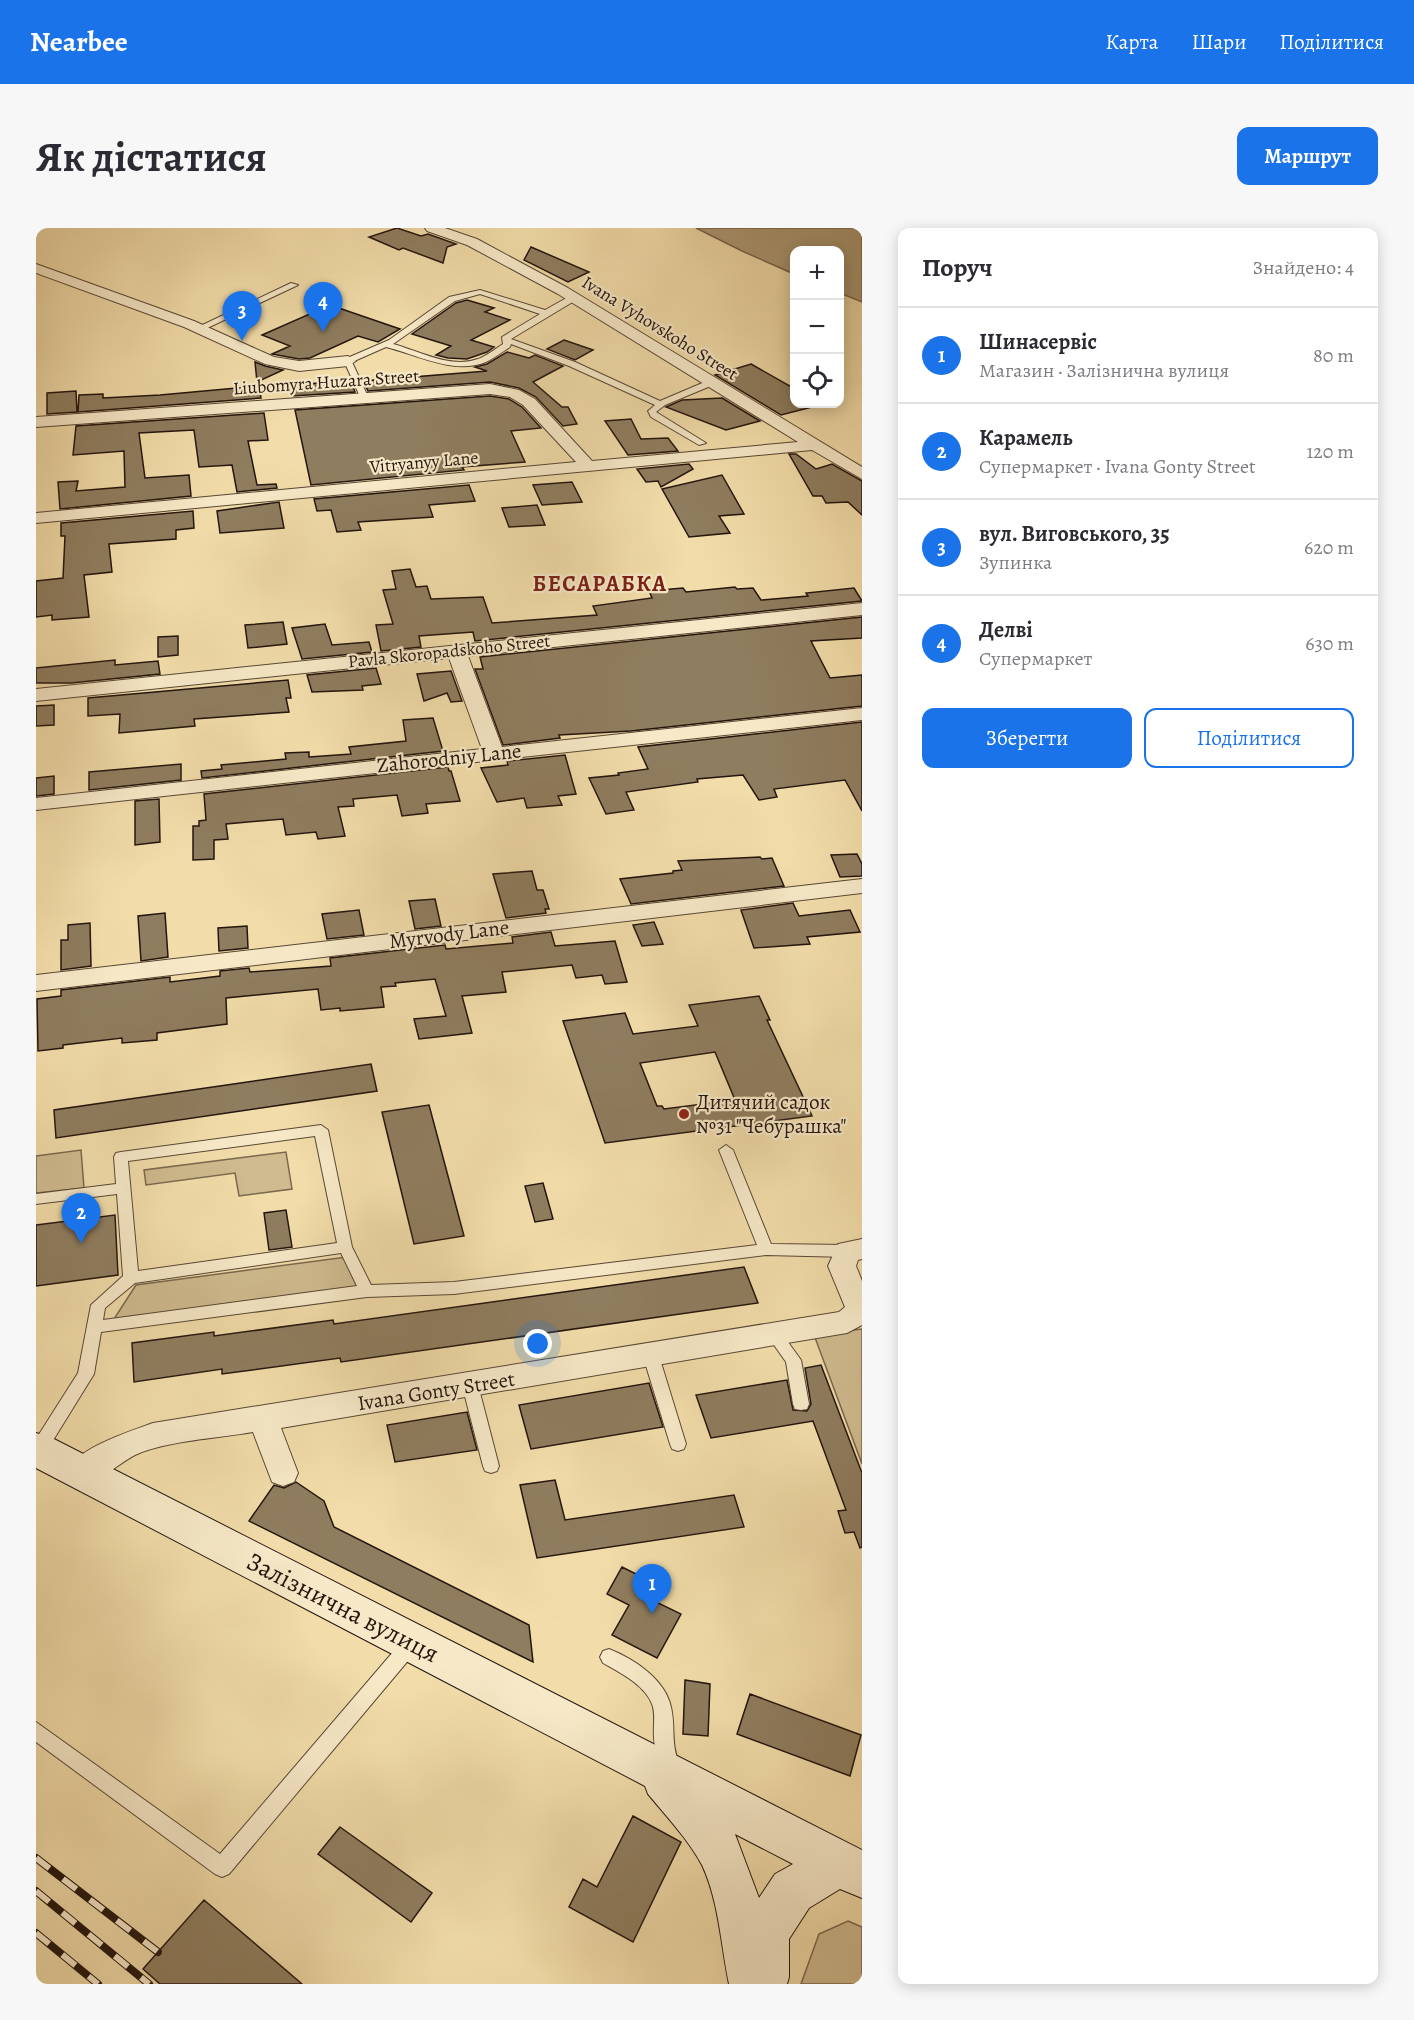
<!DOCTYPE html>
<html lang="uk">
<head>
<meta charset="utf-8">
<style>
  body { margin:0; font-family:Alegreya,serif; background:#f7f7f7; color:#2b2b33 }
  .controls { position:absolute; right:18px; top:18px; display:grid; overflow:hidden; border-radius:12px; box-shadow:0 3px 15px #0003 }
  .controls button { width:54px; height:54px; display:grid; place-items:center; padding:0; border:0; border-bottom:2px solid #e1e1e2; background:#fff; color:#2b2b33; font:30px sans-serif }
  .you { position:absolute; left:502px; top:1116px; width:21px; height:21px; margin:-15px; border:4px solid #fff; border-radius:50%; background:#1a73e8; box-shadow:0 0 0 9px #1a73e833 }
  .badge { display:grid; place-items:center; width:39px; height:39px; border-radius:50%; background:#1a73e8; color:#fff; font-size:20px; font-weight:700 }
  .pin { position:absolute; translate:-50% -50px; filter:drop-shadow(0 2px 3px #0008) }
  .pin::after { content:''; position:absolute; top:32px; width:21px; height:18px; background:inherit; clip-path:polygon(0 0,100% 0,50% 100%) }
  .list { margin:0; padding:0; list-style:none }
  h2 { display:flex; justify-content:space-between; align-items:center; height:78px; margin:0; padding:0 24px; font-size:26px }
  h2 small { font-size:20px; font-weight:400; color:#7c7c81 }
  .list li { display:grid; grid-template-columns:39px 1fr auto; gap:18px; align-items:center; box-sizing:border-box; height:96px; padding:0 24px; border-top:2px solid #e1e1e2 }
  .list b { display:block; font-size:22px; white-space:nowrap }
  .list p { margin:0; font-size:20px; white-space:nowrap; color:#7c7c81 }
  .list em { font-size:20px; font-style:normal; color:#7c7c81 }
  .actions { display:flex; gap:12px; padding:18px 24px }
  .actions a { flex:1; padding:14px 0; border:2px solid #1a73e8; border-radius:12px; text-align:center; font-size:21px; color:#1a73e8 }
  .actions .main { background:#1a73e8; color:#fff }
  .icon { flex:none; width:33px; height:33px; fill:none; stroke:currentColor; stroke-width:2; stroke-linecap:round; stroke-linejoin:round }
  .map { position:relative; flex:none; width:826px; height:1756px; overflow:hidden; border-radius:12px }
  header { display:flex; align-items:center; gap:36px; box-sizing:border-box; height:84px; padding:0 30px; background:#1a73e8; color:#fff }
  header strong { font-size:28px }
  nav { display:flex; gap:33px; margin-inline-start:auto; font-size:21px }
  .intro { display:flex; align-items:center; justify-content:space-between; box-sizing:border-box; height:144px; padding:0 36px }
  h1 { margin:0; font-size:42px }
  .button { padding:15px 27px; border-radius:12px; background:#1a73e8; color:#fff; font-size:21px; font-weight:700 }
  main { display:flex; gap:36px; padding:0 36px }
  aside { flex:1; background:#fff; border-radius:12px; box-shadow:0 3px 15px #0003 }
  .map>svg:first-child { display:block }
</style>
</head>
<body>
<header>
<strong>Nearbee</strong>
<nav><a>Карта</a><a>Шари</a><a>Поділитися</a></nav>
</header>
<div class="intro"><h1>Як дістатися</h1><a class="button">Маршрут</a></div>
<main>
<div class="map">
<svg width="826" height="1756" viewBox="0 0 826 1756">
  <rect width="100%" height="100%" fill="#f2ddaa"/>
  <filter id="stains"><feTurbulence type="fractalNoise" baseFrequency=".00333" numOctaves="4"/><feColorMatrix values="0 0 0 0 .2 0 0 0 0 .09 0 0 0 0 .02 0 0 0 .5 -.17"/></filter>
  <radialGradient id="worn" r=".72"><stop offset=".6" stop-color="#630" stop-opacity="0"/><stop offset="1" stop-color="#630" stop-opacity=".3"/></radialGradient>
  <path fill="#cfbb8f" stroke="#7a684e" stroke-width="1.5" d="M45 922 48 960 0 965V928Z
    M250 924 256 961 203 968 199 945 110 957 108 942Z
    M318 1028 324 1035 326 1061 76 1094 100 1057Z
    M826 1101V1236L778 1107Z
    M812 1693 826 1699V1756H765L783 1706Z"/>
  <path fill="#ac9975" stroke="#76644c" stroke-width="1.5" d="M660 0H826V74L804 65V22H758V46L706 23Z"/>
  <path fill="#8f7d5f" stroke="#24150e" stroke-width="1.5" fill-rule="evenodd" d="M361 0 385 8 392 6 420 16 411 19 407 35 367 20 363 22 333 9Z
    M495 19 553 44 532 54 488 32Z
    M431 72 458 80 449 84 474 92 435 112 458 119 451 124 431 131 412 130 400 127 415 118 376 106 420 75Z
    M294 77 364 101 342 114 322 108 274 130 263 131 236 126 254 118 226 107Z
    M528 112 557 122 539 132 511 121Z
    M471 124 493 130 499 127 527 138 497 154 526 179H532L541 196 527 198 500 169 483 160 454 154 332 163 327 153 451 143 439 139 451 136Z
    M219 134 229 138 247 142 221 154Z
    M715 136 759 161V176H770L776 179 745 187 679 147Z
    M315 153 319 164 256 168 254 157Z
    M223 158 225 170 42 184 43 167 67 166V170L124 167Z
    M40 163 41 184 11 186V165Z
    M454 168 473 171 486 179 505 200 475 203 489 234 426 239 428 242 275 257 259 182Z
    M686 170 724 193 690 202 630 179 646 172Z
    M228 185 232 212 212 213 221 257 240 256 241 260 201 264 196 237 163 239 158 202 103 205 109 250 153 247 155 268 24 281 22 254 42 253 40 263 89 259 88 223 37 227 40 198Z
    M595 191 605 211 632 210 642 223 592 227 569 193Z
    M753 226H760L780 241 796 236 826 253V287L812 274 790 275 786 268H777Z
    M653 236 657 241 625 259 622 253 610 254 601 241Z
    M686 247 708 286 683 288 694 305 653 309 626 261Z
    M536 254 546 274 506 277 497 257Z
    M433 257 439 273 393 277 397 289 322 294 325 302 301 304 295 282 281 283 278 271Z
    M243 274 248 300 184 305 181 283Z
    M501 277 509 297 473 299 466 280Z
    M157 283 158 300 140 302V311L73 316 76 344 48 347 53 389 16 392V387L0 389V353L27 350 29 308H25V295Z
    M374 341 380 359 391 358 395 371 447 369 456 395 561 387 557 378 616 370 613 363 647 360 650 364 699 359 701 361 717 360 725 372 772 368 770 365 818 360 826 373 439 413 437 404 383 408 385 419 345 423 340 397 357 396 347 362 360 361 356 343Z
    M826 389V410L775 413 794 450 826 447V478L595 503 523 507 524 510 467 517 439 441H447L444 429Z
    M247 394 251 416 212 420 209 397Z
    M289 396 296 417 333 414 336 424 266 431 256 400Z
    M142 408V427L122 429V409Z
    M79 432V437L122 433 124 446 35 455H0V440Z
    M340 440 345 456 326 458 327 462 276 464 271 447Z
    M415 443 426 473 415 474 411 465 388 473 381 446Z
    M252 452 255 470H250L253 484 158 491 159 498 83 505 84 486 52 488V470Z
    M18 477V497L0 498V478Z
    M397 490 407 523 166 550 165 543 186 541 185 537 250 531 249 525 273 524V529L315 526 313 519 370 513 367 492Z
    M826 494V583L809 552 738 561 741 569 723 572 707 547 661 551 662 554 590 564 598 582 570 586 553 550 583 547 582 545 612 541 602 519Z
    M529 527 540 566 522 568 526 577 491 580 488 570 461 574 445 540 472 537 471 533Z
    M145 536V552L53 562V544Z
    M412 539 413 543H415L424 573 390 576 392 585 366 588 361 567 317 571 318 578 302 579 309 608 282 611 280 604 250 607 247 591 190 596 192 611 178 612V631L157 632V598H163V593L170 592 168 566Z
    M18 548V566L0 568V550Z
    M123 571 124 614 99 617V573Z
    M821 626 826 636V648L804 649 795 627Z
    M724 629 726 631 736 630 748 658 595 676 584 651 637 645V643L646 642 642 633Z
    M496 643 501 662H507L513 681H509L510 685 470 690 457 646Z
    M399 671 405 698 379 701 373 673Z
    M757 675 763 688 814 682 824 704 771 709 774 716 718 720 705 682Z
    M323 682 328 707 291 711 286 686Z
    M129 685 132 729 105 733 102 688Z
    M618 694 627 716 606 718 597 697Z
    M54 695 55 738 25 742V712H32V697Z
    M211 698 212 720 183 723 182 700Z
    M515 704 519 718 579 713 591 754 569 756 566 747 540 750 536 737 466 744 470 764 426 768 436 805 383 811 378 791 410 788 399 751 359 755 360 758 345 759 348 779 304 783V780L285 782 282 761 190 770 191 796 121 805V812L86 815V810L27 817V820L2 823 1 771 25 768V762L134 749V754L184 748V743L213 740 214 744 295 738 294 730 409 717 410 721 477 715 476 709Z
    M723 768 734 792H731L776 888 569 915 527 793 589 785 597 806 662 798 653 777ZM679 824 699 872 628 881 626 878H621L604 835Z
    M335 836 341 863 20 910 18 882Z
    M393 877 428 1008 378 1016 346 884Z
    M507 955 517 991 499 994 489 958Z
    M250 982 256 1019 233 1022 228 985Z
    M79 987 82 1047 0 1058V997Z
    M708 1039 722 1075 305 1134 304 1130 186 1146V1141L98 1154 96 1115 178 1104V1108L297 1092 298 1096Z
    M785 1137 826 1245V1319L824 1320 818 1304 809 1305 802 1283 810 1282 777 1193 675 1210 660 1167 751 1152 757 1182 771 1183 775 1176 769 1140Z
    M613 1155 627 1199 495 1221 483 1177Z
    M431 1184 441 1222 359 1234 351 1197Z
    M519 1252 529 1292 698 1267 708 1299 501 1330 484 1257Z
    M260 1254 288 1273 298 1299 493 1397 497 1434 213 1293 238 1257 248 1260Z
    M586 1339 626 1359 618 1373 645 1386 621 1430 576 1407 593 1377 571 1366Z
    M649 1452 674 1456 672 1508 647 1506Z
    M714 1466 825 1507 814 1548 701 1506Z
    M597 1588 645 1614 597 1714 533 1679 547 1651 561 1659Z
    M304 1599 396 1665 375 1694 282 1626Z
    M168 1672 266 1756H124L107 1741Z"/>
  <g fill="none" stroke-linecap="round" stroke-linejoin="round">
    <defs>
      <path id="service" d="M255 55 262 57 165 103 158 101Z
        M444 62 509 82 534 68H540V72L475 111 539 134 624 173 671 153H677V157L629 177 620 184 670 215 663 217 615 189 612 183 619 177 533 138 475 116 474 119C466 124 458 130 450 134 418 147 382 127 350 119L316 134 333 171 326 173 308 133 309 131 353 112 413 69ZM444 66 504 86 466 109 467 116C459 121 451 128 442 131 415 141 383 123 357 116L419 73Z
        M285 897 292 902 316 1019 335 1057 418 1054 721 1017 683 922 690 917 697 922 735 1016 812 1017 817 1019 819 1023 817 1027 812 1029 730 1027 418 1066 331 1069 65 1104 58 1146 8 1227 0 1228V1211L42 1145 55 1077 87 1048 81 966 0 976V966L80 956 78 929 80 925 85 924ZM279 908 301 1015 102 1043 92 933ZM305 1025 321 1058 67 1092 69 1080 99 1055Z
        M739 1101 744 1103 765 1132 773 1176 771 1181 765 1182 759 1181 757 1176 750 1134 731 1107 734 1103Z
        M615 1122 620 1124 623 1128 650 1216 648 1221 642 1223 636 1221 634 1216 607 1128 610 1124Z
        M434 1151 440 1153 442 1157 463 1238 461 1243 455 1245 449 1243 447 1238 426 1157 428 1153Z
        M375 1408 381 1410 384 1416 381 1422 193 1646 186 1649 179 1646 0 1514V1494L184 1626 369 1410Z
        M573 1421C598 1431 629 1451 635 1479 640 1502 634 1514 644 1538L642 1544 635 1547 628 1544C623 1533 618 1522 618 1509 617 1498 620 1486 616 1476 609 1457 583 1444 567 1435L564 1429 567 1423Z"/>
      <path id="minor" d="M389 0H409L441 11 532 60 826 239V251L776 222 0 295V285L540 234 487 177 474 169 454 166 0 199V189L454 156 483 162 499 171 556 233 762 214 522 66 431 17 391 3Z
        M0 36 158 93 238 129 263 133 312 128 320 133 312 138 263 143 229 136 148 99 0 45Z
        M826 375V387L432 428 466 519 826 480V492L0 582V570L446 521 413 430 0 473V461Z
        M826 651V665L0 763V747Z
        M826 1011V1031L822 1032 820 1038 826 1053V1097L811 1105 245 1200 262 1245 258 1254 247 1258 236 1254 217 1204C183 1210 129 1213 99 1227 79 1237 58 1262 34 1253L30 1244C41 1220 92 1204 117 1195L803 1084 809 1079 792 1038 802 1016Z"/>
      <path id="secondary" d="M0 1205 14 1209 826 1622V1670L804 1661 773 1680 753 1711V1749L751 1756H693C685 1718 683 1673 666 1637 652 1611 631 1589 612 1566L609 1558 0 1240ZM699 1606 757 1636 739 1646 723 1670Z"/>
    </defs>
    <use href="#service" stroke="#584735" stroke-width="2"/>
    <use href="#minor" stroke="#584735" stroke-width="2"/>
    <use href="#secondary" stroke="#24150e" stroke-width="2"/>
    <use href="#service" fill="#f7e9c8" fill-rule="evenodd"/>
    <use href="#minor" fill="#f7e9c8" fill-rule="evenodd"/>
    <use href="#secondary" fill="#f7e9c8" fill-rule="evenodd"/>
    <defs>
      <path id="rail" d="M0 1630 122 1724
        M0 1663 113 1756
        M0 1705 62 1756"/>
    </defs>
    <use href="#rail" stroke="#24150e" stroke-width="8"/>
    <use href="#rail" stroke="#f7e9c8" stroke-width="6" stroke-dasharray="17" stroke-linecap="butt"/>
  </g>
  <circle fill="#8f2418" stroke="#f7e9c8" stroke-width="2" cx="648" cy="886" r="6"/>
  <g text-anchor="middle" stroke-width="4.5" stroke-linejoin="round" paint-order="stroke">
    <g font-size="18" fill="#24150e" stroke="#f7e9c8">
      <text transform="translate(624 100) rotate(32)" y="6">Ivana Vyhovskoho Street</text>
      <text transform="translate(290 154) rotate(-4)" y="6">Liubomyra Huzara Street</text>
      <text transform="translate(388 234) rotate(-5)" y="6">Vitryanyy Lane</text>
      <text transform="translate(413 423) rotate(-6)" y="6">Pavla Skoropadskoho Street</text>
    </g>
    <g font-size="21" fill="#24150e" stroke="#f7e9c8">
      <text transform="translate(413 530) rotate(-6)" y="7">Zahorodniy Lane</text>
      <text transform="translate(413 706) rotate(-7)" y="7">Myrvody Lane</text>
      <text transform="translate(400 1163) rotate(-9)" y="7">Ivana Gonty Street</text>
    </g>
    <g font-size="21" fill="#24150e" stroke="#f7e9c8" text-anchor="start">
      <text x="660" y="881">Дитячий садок<tspan x="660" dy="24">№31 "Чебурашка"</tspan></text>
    </g>
    <g font-size="22" font-weight="bold" letter-spacing="1.5" fill="#7a1f14" stroke="#f7e9c8">
      <text x="564" y="363">БЕСАРАБКА</text>
    </g>
    <g font-size="26" fill="#24150e" stroke="#f7e9c8">
      <text transform="translate(307 1379) rotate(27)" y="9">Залізнична вулиця</text>
    </g>
  </g>
  <rect width="100%" height="100%" filter="url(#stains)"/>
  <rect width="100%" height="100%" fill="url(#worn)"/>
</svg>
<div class="controls">
<button>+</button>
<button>−</button>
<button><svg class="icon" aria-label="locate" viewBox="0 0 24 24"><circle cx="12" cy="12" r="6"/><path d="M12 2v4M12 18v4M2 12h4M18 12h4"/></svg></button>
</div>
<div class="you"></div>
<div class="pin badge" style="left:616px;top:1386px">1</div>
<div class="pin badge" style="left:45px;top:1015px">2</div>
<div class="pin badge" style="left:206px;top:113px">3</div>
<div class="pin badge" style="left:287px;top:104px">4</div>
</div>
<aside>
<h2>Поруч<small>Знайдено: 4</small></h2>
<ul class="list">
<li><span class="badge">1</span><div><b>Шинасервіс</b><p>Магазин · Залізнична вулиця</p></div><em>80 m</em></li>
<li><span class="badge">2</span><div><b>Карамель</b><p>Супермаркет · Ivana Gonty Street</p></div><em>120 m</em></li>
<li><span class="badge">3</span><div><b>вул. Виговського, 35</b><p>Зупинка</p></div><em>620 m</em></li>
<li><span class="badge">4</span><div><b>Делві</b><p>Супермаркет</p></div><em>630 m</em></li>
</ul>
<div class="actions"><a class="main">Зберегти</a><a>Поділитися</a></div>
</aside>
</main>
</body>
</html>
